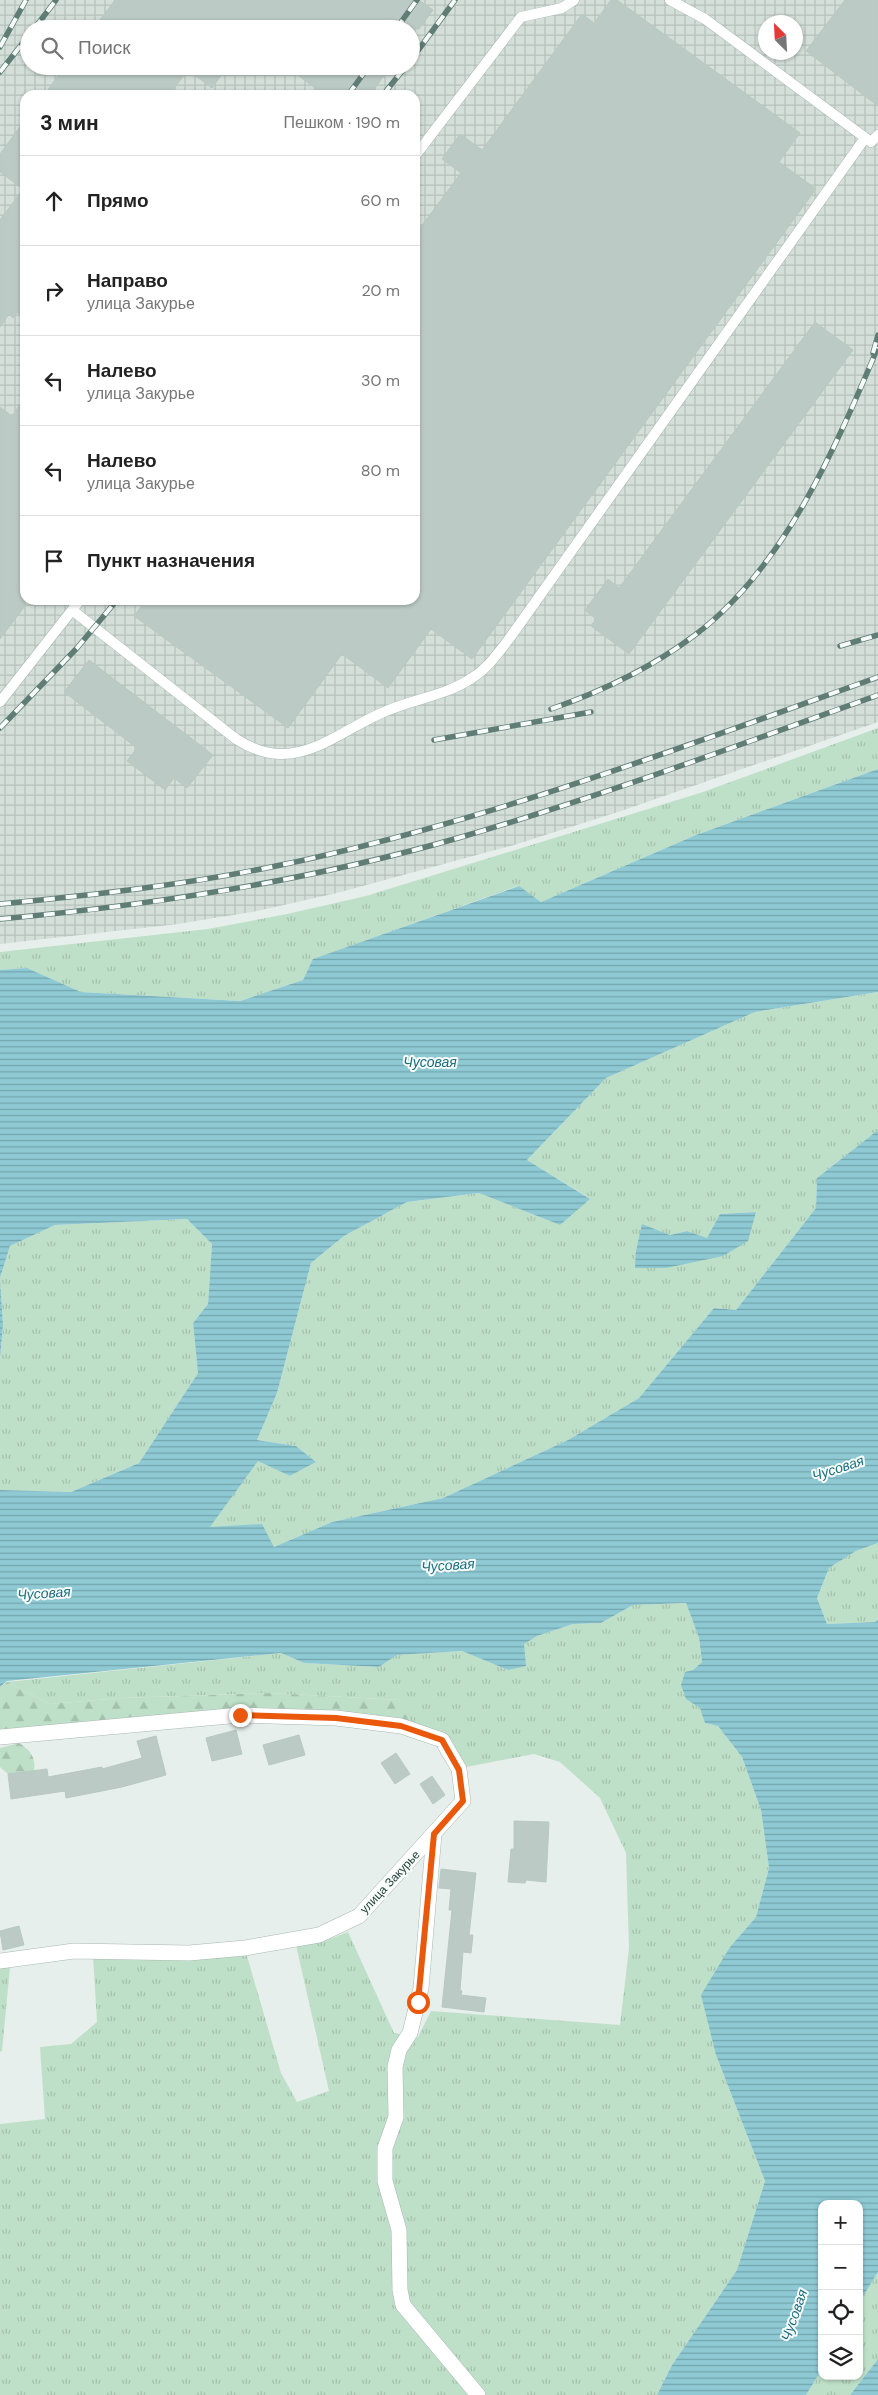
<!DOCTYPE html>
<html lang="ru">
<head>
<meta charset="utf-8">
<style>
  body { margin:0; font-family:"DM Sans",sans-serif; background:#f2f2f2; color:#222 }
  .controls { position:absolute; right:15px; bottom:15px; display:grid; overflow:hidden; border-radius:10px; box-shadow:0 1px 4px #0004 }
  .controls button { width:45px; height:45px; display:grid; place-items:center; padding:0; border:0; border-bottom:1px solid #e0e0e0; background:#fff; color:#222; font:25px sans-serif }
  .compass { position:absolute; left:758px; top:15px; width:45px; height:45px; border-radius:50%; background:#fff; box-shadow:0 1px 4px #0004; rotate:336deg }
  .stop { position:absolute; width:15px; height:15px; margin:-11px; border:4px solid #ea580c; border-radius:50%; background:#fff }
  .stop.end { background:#ea580c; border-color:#fff; box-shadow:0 1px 5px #0008 }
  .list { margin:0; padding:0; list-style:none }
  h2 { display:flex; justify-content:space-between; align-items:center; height:65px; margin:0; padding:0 20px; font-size:21px }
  h2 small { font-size:16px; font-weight:400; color:#767676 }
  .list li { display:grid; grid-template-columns:32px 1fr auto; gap:15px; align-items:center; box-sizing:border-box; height:90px; padding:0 20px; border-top:1px solid #e0e0e0 }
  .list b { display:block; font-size:19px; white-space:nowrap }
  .list p { margin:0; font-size:16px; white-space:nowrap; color:#767676 }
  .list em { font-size:16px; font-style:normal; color:#767676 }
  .icon { flex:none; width:28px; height:28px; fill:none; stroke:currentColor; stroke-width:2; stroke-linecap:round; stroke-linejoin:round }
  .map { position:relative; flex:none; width:878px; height:2395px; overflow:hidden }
  .search { position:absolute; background:#fff; box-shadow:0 1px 4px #0004; left:20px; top:20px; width:400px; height:55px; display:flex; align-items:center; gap:12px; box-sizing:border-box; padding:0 18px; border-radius:28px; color:#767676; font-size:19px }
  .panel { position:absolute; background:#fff; box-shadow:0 1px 4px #0004; left:20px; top:90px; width:400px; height:515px; border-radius:15px }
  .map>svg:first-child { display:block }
</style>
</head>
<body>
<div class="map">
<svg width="878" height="2395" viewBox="0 0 878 2395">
  <defs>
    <pattern id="industrial-grid" width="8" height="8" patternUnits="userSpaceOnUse" patternTransform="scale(1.25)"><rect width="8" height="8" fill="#d4dfda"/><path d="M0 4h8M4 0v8" fill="none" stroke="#b6c1bc"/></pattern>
    <pattern id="grass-tufts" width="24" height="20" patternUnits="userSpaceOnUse" patternTransform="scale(1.25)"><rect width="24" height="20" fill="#bfe0c8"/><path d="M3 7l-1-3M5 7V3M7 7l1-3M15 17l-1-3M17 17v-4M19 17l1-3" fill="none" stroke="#a4c1ad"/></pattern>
    <pattern id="forest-firs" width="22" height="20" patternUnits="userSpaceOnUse" patternTransform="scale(1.25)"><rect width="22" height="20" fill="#bfe0c8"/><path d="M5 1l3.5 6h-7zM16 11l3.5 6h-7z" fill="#a4c1ad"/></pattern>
    <pattern id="water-rules" width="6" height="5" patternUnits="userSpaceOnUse" patternTransform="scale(1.25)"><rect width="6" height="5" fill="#8ec9d4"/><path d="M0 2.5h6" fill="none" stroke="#74a5ad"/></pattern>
  </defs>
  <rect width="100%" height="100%" fill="#e6efeb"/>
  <path fill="url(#industrial-grid)" fill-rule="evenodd" d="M0 0H878V722L621 811 514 845 337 893 257 911 178 924 0 944ZM766 22H796V52H766ZM29 29H411V66H29ZM25 95H415V600H25Z"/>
  <path fill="url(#grass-tufts)" fill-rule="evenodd" d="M878 728V769L696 835 541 902 518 886 314 959 303 980 240 1001 81 992 27 968 0 970V952L208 929 287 914 366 896 703 792Z
    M878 992V1130L817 1178 816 1208 736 1310 714 1308 639 1398 568 1440 443 1498 332 1522 274 1547 209 1528 258 1460 290 1476 316 1462 296 1446 257 1440 277 1393 311 1263 344 1236 407 1202 479 1193 560 1225 589 1198 527 1160 606 1078 755 1012ZM756 1212 666 1268 642 1225 670 1235 687 1231 707 1239 720 1214Z
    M187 1219 212 1244 208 1304 193 1323 198 1373 139 1463 71 1492 0 1490V1359L3 1325 0 1278 10 1246 55 1225Z
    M878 1543V1618L875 1622 827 1624 817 1598 829 1568 856 1551Z
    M686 1603 699 1638 702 1662 693 1670 705 1723 718 1726 742 1757 761 1810 769 1868 756 1917 730 1947 716 2055 765 2181 737 2270 672 2365 657 2395H0V2124L45 2119 40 2047 71 2044 97 2022 93 1956 175 1960 247 1956 281 2073 297 2102 329 2091 296 1945 325 1941 348 1932 394 2033 418 2037 431 2011 620 2025 629 1948 626 1853 600 1798 560 1762 534 1754 466 1767 449 1737 407 1724 399 1700 271 1693 121 1698 50 1704 7 1682 281 1653 304 1663 379 1667 397 1655 462 1651 508 1670 524 1643 537 1636 573 1624 601 1623 633 1605Z
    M10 1967 2 2051 0 2052V1968Z
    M878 2272V2359L850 2395H806L822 2369V2376H859V2303Z"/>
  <path fill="url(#forest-firs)" d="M7 1682 50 1704 121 1698 271 1693 399 1700 411 1716 407 1724 365 1717 0 1731V1687Z
    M19 1743C30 1750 36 1757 34 1771L8 1774 0 1767V1748Z"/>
  <path fill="url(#water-rules)" d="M878 769V992L755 1012 606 1078 527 1160 590 1199 560 1225 479 1193 407 1202 344 1236 311 1263 277 1393 257 1440 296 1446 316 1462 290 1476 258 1461 210 1527 262 1524 274 1547 332 1522 443 1498 568 1440 639 1398 714 1308 736 1310 816 1208 817 1178 878 1130V1543L856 1551 829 1568 817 1598 827 1624 875 1622 878 1619V2272L859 2303V2204H822V2369L806 2395H657L672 2365 737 2270 765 2181 716 2055 701 1995 730 1947 756 1917 769 1868 761 1810 742 1757 718 1726 705 1723 700 1708 686 1699 681 1685 685 1672 693 1670 702 1662 699 1638 686 1603 633 1605 601 1623 573 1624 537 1636 524 1644 526 1666 508 1670 462 1651 397 1655 379 1667 304 1663 281 1653 7 1681 0 1687V1490L71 1492 139 1463 198 1373 193 1323 208 1304 212 1244 187 1219 55 1225 10 1246 0 1278 3 1325 0 1359V970L27 968 81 992 240 1001 303 980 313 959 519 886 541 902 696 835Z
    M756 1212 748 1241 723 1256 666 1268H635L636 1251 642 1224 670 1235 687 1231 707 1238 720 1214Z
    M878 2359V2395H850Z"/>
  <path fill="#bbcac4" stroke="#b8c9c2" d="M115 0H419L433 10 419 29H93Z
    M611 0H617L800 133 779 162 816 189 472 659 431 629 388 688 342 654 288 728 134 616 146 600H415V235L461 173 442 159 460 134 482 150 582 14 594 23Z
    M845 0H878V106L806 51Z
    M65 66H228L212 88 188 70 169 95H44Z
    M286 66H391L370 95H324Z
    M25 120V317L17 312 13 318 9 314 0 327V220L23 189 0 172V154Z
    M815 322 853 350 629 654 591 626 596 619 585 610 608 579 619 588Z
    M25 397V606L0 639V407L12 416Z
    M89 660 213 755 187 788 174 778 165 790 127 761 137 748 64 692Z
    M236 1730 242 1754 212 1761 206 1738Z
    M299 1735 305 1755 269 1765 263 1745Z
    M156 1736 166 1775 122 1787 66 1798 65 1791 11 1799 8 1774 47 1769 48 1777 102 1767V1769L142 1758 137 1741Z
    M396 1753 410 1774 395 1784 381 1763Z
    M432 1776 445 1795 433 1804 420 1784Z
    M514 1821 549 1822 546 1882 526 1880 525 1883 508 1882 511 1849H514Z
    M441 1869 476 1873 469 1935H473L471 1953 463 1952 460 1990 462 1991 461 1995 486 1998 484 2012 442 2007 452 1910H449L451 1889 439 1888Z
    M19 1926 24 1945 3 1950 0 1931Z"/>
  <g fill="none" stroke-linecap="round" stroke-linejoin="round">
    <defs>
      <path id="service" d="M670 0 705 19 871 142 878 135
        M415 156 521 17 562 8 574 0
        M72 610 236 739C250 748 264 754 282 754 319 754 351 725 384 712 413 699 445 696 472 678 488 668 498 653 509 639L865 138
        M0 702 80 600"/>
      <path id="pedestrian" d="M0 1737 240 1715 336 1718 401 1726 442 1740 459 1769 463 1801 359 1916 319 1935 245 1948 189 1953 74 1951 0 1961
        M434 1834 421 1988 410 2033 399 2050 395 2067 396 2117 385 2148V2181L399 2230 400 2290 403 2305 478 2395"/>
    </defs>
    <use href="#service" stroke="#a8b8b2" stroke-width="11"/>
    <use href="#pedestrian" stroke="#a8b8b2" stroke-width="16"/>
    <use href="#service" stroke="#fff" stroke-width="10"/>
    <use href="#pedestrian" stroke="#fff" stroke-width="15"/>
    <defs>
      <path id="rail" d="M34 29 56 0
        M396 29 417 0
        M0 47 26 0
        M411 60 455 0
        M0 72 29 35
        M348 95 369 66
        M383 95 406 66
        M873 353 878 335
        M840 646 878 635
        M551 709C603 691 651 668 695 635 784 568 836 447 878 347
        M0 728 77 648 117 600
        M434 740 591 712
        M0 904C93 895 185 885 276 866 483 823 680 748 878 677
        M0 919C155 905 308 881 458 838 600 797 739 745 878 695"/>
    </defs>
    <use href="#rail" stroke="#5f7d75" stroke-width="5.5"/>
    <use href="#rail" stroke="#f7fbf9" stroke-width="4" stroke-dasharray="11" stroke-linecap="butt"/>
  </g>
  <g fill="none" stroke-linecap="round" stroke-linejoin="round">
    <path stroke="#ea580c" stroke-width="6" d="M240 1715 336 1718 401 1726 442 1740 459 1770 463 1801 434 1834 418 2002"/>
  </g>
  <g text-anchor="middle" stroke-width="4" stroke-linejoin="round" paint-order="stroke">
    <g font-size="12" fill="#24423a" stroke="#f7fbf9">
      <text transform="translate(390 1882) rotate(-47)" y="4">улица Закурье</text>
    </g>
    <g font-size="14" font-style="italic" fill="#1c6f80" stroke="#f7fbf9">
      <text x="430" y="1067">Чусовая</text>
      <text transform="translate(838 1468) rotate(-18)" y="5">Чусовая</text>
      <text transform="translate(448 1565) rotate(-4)" y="5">Чусовая</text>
      <text transform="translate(44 1593) rotate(-4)" y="5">Чусовая</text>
      <text transform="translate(794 2315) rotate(-71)" y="5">Чусовая</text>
    </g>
  </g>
</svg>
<div class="controls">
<button>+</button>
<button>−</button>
<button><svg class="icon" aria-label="locate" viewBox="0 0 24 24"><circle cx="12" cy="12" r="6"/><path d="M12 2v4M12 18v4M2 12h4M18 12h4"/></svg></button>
<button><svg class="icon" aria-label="layers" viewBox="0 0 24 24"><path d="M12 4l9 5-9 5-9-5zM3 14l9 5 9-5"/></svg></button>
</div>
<svg class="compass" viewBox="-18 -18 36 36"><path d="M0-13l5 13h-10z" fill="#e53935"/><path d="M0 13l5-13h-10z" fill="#767676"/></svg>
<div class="stop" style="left:418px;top:2002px"></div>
<div class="stop end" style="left:240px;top:1715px"></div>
<div class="search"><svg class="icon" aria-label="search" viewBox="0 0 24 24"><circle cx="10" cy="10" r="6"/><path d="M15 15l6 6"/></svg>Поиск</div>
<section class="panel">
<h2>3 мин<small>Пешком · 190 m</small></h2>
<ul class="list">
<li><svg class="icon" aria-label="ahead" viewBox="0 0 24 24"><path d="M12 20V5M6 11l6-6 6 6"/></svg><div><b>Прямо</b></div><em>60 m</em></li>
<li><svg class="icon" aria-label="right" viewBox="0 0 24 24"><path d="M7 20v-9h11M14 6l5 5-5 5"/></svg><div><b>Направо</b><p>улица Закурье</p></div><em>20 m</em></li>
<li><svg class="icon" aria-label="left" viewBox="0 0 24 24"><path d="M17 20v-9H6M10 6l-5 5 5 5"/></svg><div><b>Налево</b><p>улица Закурье</p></div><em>30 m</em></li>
<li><svg class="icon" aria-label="left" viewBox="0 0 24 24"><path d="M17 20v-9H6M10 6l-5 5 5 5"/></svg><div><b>Налево</b><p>улица Закурье</p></div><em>80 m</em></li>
<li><svg class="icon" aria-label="arrive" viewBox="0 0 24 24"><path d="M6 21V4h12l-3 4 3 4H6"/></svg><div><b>Пункт назначения</b></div></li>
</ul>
</section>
</div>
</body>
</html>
